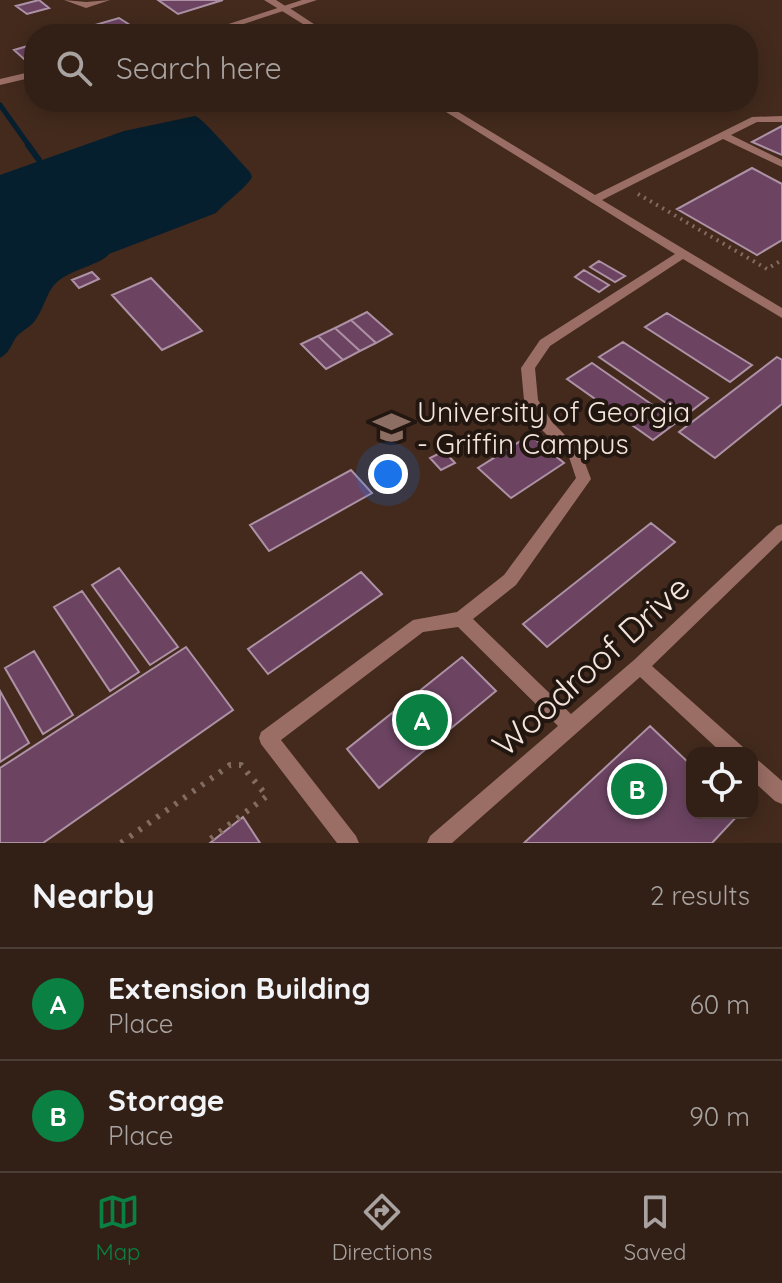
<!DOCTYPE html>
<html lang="en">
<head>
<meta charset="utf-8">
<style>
  body { margin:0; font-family:Quicksand,sans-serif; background:#3d2d23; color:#f1f3f6 }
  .controls { position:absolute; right:24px; bottom:24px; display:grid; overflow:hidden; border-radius:16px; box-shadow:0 4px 20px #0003 }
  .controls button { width:72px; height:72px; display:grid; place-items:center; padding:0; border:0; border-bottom:2px solid #4d3e35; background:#322016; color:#f1f3f6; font:40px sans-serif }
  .you { position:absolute; left:388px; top:474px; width:28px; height:28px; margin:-20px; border:6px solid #fff; border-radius:50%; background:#1a73e8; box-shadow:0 0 0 12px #1a73e833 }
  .badge { display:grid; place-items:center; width:52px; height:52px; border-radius:50%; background:#0b8043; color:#fff; font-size:26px; font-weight:700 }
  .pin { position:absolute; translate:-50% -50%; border:4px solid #fff; box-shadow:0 2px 8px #0006 }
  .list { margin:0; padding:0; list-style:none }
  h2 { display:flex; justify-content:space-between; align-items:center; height:104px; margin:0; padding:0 32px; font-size:34px }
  h2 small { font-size:26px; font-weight:400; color:#a8a3a1 }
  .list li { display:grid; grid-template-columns:52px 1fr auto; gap:24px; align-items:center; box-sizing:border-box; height:112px; padding:0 32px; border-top:2px solid #4d3e35 }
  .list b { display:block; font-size:30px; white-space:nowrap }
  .list p { margin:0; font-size:26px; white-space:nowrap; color:#a8a3a1 }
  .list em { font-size:26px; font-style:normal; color:#a8a3a1 }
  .icon { flex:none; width:44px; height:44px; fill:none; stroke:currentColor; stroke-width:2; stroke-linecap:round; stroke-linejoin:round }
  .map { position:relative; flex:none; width:782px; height:843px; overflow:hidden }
  .search { position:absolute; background:#322016; box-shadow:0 4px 20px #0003; left:24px; right:24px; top:24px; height:88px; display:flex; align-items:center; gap:20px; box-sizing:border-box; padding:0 28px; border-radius:32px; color:#a8a3a1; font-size:30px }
  .sheet { height:328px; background:#322016 }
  nav { display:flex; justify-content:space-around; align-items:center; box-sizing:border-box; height:112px; border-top:2px solid #4d3e35; background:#322016; font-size:22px; color:#a8a3a1 }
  nav a { display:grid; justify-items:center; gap:4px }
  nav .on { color:#0b8043 }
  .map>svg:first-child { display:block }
</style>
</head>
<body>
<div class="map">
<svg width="782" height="843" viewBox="0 0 782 843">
  <rect width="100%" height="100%" fill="#432a1d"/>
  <path fill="#061f2e" d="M195 116C203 118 240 162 250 172L252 177C247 187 225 203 216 213L109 254C101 265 70 269 55 284 46 294 43 311 34 322 29 328 19 332 15 339 10 347 9 353 0 358V175L124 131Z"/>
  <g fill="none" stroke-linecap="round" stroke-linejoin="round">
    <path stroke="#061f2e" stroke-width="5" d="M0 105 30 147"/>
    <path stroke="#061f2e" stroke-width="6" d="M28 145 39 160"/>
  </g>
  <path fill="#6c4462" stroke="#ad92a6" stroke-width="2" d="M39 0 49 8 27 14 16 6Z
    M158 0H223L178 14Z
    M119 18 133 27 112 34H93L85 28Z
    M34 44V56L24 59 14 50Z
    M782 126V155L752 142Z
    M752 168 782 184V240L757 255 677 209Z
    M599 261 625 276 615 282 590 267Z
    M584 270 609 285 599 292 575 277Z
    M92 272 99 279 79 288 72 280Z
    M151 278 202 331 162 350 112 295Z
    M367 312 392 334 376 343 351 320Z
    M667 313 752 365 730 382 645 327Z
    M351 320 376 343 360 351 335 328Z
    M335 328 360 351 343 360 318 336Z
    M318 336 343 360 326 369 301 344Z
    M623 342 708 398 685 416 599 357Z
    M777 357 782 360V404L715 458 679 432Z
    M592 363 677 422 653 440 567 379Z
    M530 435 564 463 511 498 478 468Z
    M444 451 455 463 441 470 430 458Z
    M351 470 372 493 269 551 250 525Z
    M651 523 675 542 547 647 523 624Z
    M119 568 178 647 150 665 92 585Z
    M361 572 382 594 268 674 248 649Z
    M82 591 139 672 110 691 54 607Z
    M186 647 233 710 43 843H0V768Z
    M34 651 73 715 43 734 5 668Z
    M462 657 496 691 379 788 347 749Z
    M0 691 29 743 0 762Z
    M650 726 692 766V813H740L712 843H524Z
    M243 817 260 843H210Z"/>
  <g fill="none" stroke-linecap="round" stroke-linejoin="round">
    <path stroke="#826c61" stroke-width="4" stroke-dasharray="2 5" stroke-linecap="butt" d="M638 194 767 269 782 260"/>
    <path stroke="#826c61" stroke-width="6" stroke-dasharray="3 8" stroke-linecap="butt" d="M121 843 230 765H241L267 796 205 843"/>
    <path fill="#9a6e64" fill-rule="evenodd" d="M282 7H288L329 34H319L282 11Z
      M430 102H442L595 195 752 117 782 116V122H757L731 135 782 160V167L723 139 602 200 782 308V318L683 259 550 346 535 368 538 400 552 422 580 450 591 479 516 585 473 619 571 714 634 660 777 526 782 524V540L652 666 743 747 745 753H722L640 677 452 843H427L430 836 558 726 458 627 423 632 281 740 356 836 359 843H337L261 744 259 738 261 732 413 620 457 612 504 575 576 478 569 457 542 430 524 400 521 368 540 340 675 254Z
      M752 759 759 761 782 781V804L775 801 752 780Z"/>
    <path fill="#9a6e64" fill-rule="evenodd" d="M64 0 86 2 110 0 86 8Z
      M264 0H276L290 9 282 11Z"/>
    <path fill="#9a6e64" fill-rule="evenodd" d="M302 0H317L213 34H198Z
      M34 71V77L0 85V79Z"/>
  </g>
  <defs>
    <symbol id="university-bare" viewBox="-9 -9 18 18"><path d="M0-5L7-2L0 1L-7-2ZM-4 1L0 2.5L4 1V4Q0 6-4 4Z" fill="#8d6e63" stroke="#211610" stroke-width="2.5" paint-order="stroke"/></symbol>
  </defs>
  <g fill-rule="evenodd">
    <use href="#university-bare" x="366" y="402" width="51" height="51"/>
  </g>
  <g text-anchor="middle" stroke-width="8" stroke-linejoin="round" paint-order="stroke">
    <g font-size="28" fill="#f4e4dc" stroke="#211610" text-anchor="start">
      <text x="417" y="422">University of Georgia<tspan x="417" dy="32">- Griffin Campus</tspan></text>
    </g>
    <g font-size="34" fill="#f4e4dc" stroke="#211610">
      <text transform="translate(591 666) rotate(-42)" y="12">Woodroof Drive</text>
    </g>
  </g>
</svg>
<div class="controls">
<button><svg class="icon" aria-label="locate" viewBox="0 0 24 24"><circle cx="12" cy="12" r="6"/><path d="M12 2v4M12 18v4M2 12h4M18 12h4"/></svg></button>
</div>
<div class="you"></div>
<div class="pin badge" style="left:422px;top:720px">A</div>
<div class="pin badge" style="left:637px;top:789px">B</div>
<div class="search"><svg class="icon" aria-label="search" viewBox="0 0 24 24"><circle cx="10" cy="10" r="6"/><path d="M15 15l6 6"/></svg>Search here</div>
</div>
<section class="sheet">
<h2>Nearby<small>2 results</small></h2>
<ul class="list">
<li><span class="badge">A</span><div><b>Extension Building</b><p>Place</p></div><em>60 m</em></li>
<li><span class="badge">B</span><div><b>Storage</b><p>Place</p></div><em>90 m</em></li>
</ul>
</section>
<nav>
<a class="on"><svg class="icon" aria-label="map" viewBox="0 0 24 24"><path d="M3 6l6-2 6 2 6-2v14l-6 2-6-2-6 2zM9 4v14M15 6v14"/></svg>Map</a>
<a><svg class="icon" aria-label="directions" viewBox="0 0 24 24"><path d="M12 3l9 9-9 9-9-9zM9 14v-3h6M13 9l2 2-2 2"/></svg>Directions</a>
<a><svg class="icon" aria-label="saved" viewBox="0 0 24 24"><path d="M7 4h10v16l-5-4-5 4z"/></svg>Saved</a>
</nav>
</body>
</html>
